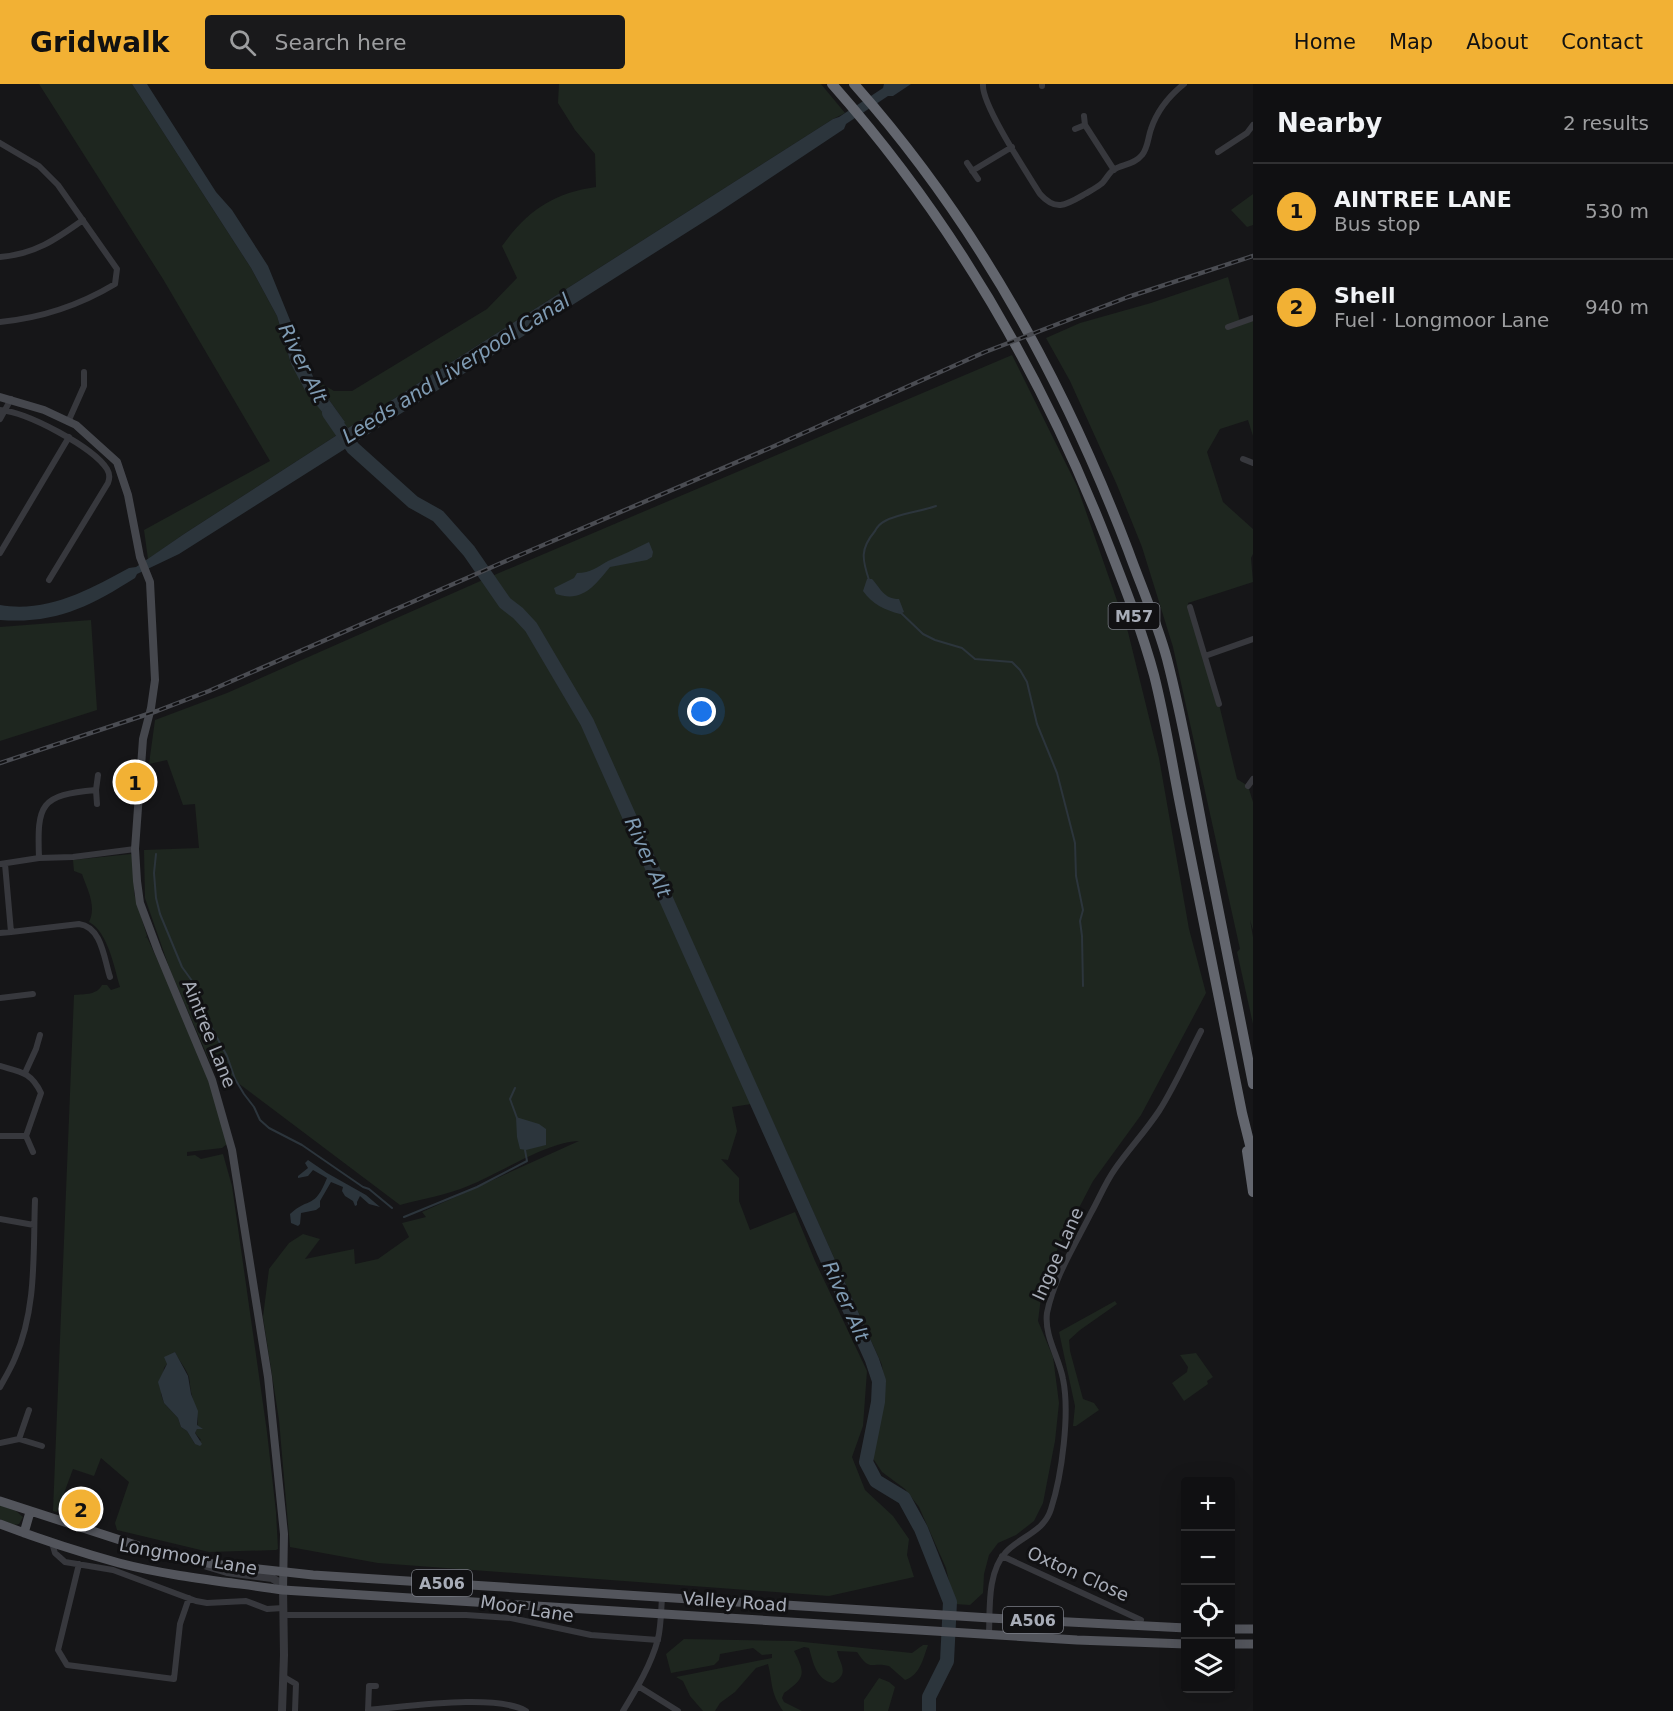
<!DOCTYPE html>
<html lang="en">
<head>
<meta charset="utf-8">
<style>
  body { margin:0; font-family:"DejaVu Sans",sans-serif; background:#19191b; color:#f1f3f6 }
  .controls { position:absolute; right:18px; bottom:18px; display:grid; overflow:hidden; border-radius:6px; box-shadow:0 6px 24px #0002 }
  .controls button { width:54px; height:54px; display:grid; place-items:center; padding:0; border:0; border-bottom:2px solid #303032; background:#101012; color:#f1f3f6; font:30px sans-serif }
  .you { position:absolute; left:702px; top:628px; width:21px; height:21px; margin:-15px; border:4px solid #fff; border-radius:50%; background:#1a73e8; box-shadow:0 0 0 9px #1a73e833 }
  .badge { display:grid; place-items:center; width:39px; height:39px; border-radius:50%; background:#f2b134; color:#111; font-size:20px; font-weight:700 }
  .pin { position:absolute; translate:-50% -50%; border:3px solid #fff; box-shadow:0 2px 6px #0006 }
  .list { margin:0; padding:0; list-style:none }
  h2 { display:flex; justify-content:space-between; align-items:center; height:78px; margin:0; padding:0 24px; font-size:26px }
  h2 small { font-size:20px; font-weight:400; color:#9c9d9f }
  .list li { display:grid; grid-template-columns:39px 1fr auto; gap:18px; align-items:center; box-sizing:border-box; height:96px; padding:0 24px; border-top:2px solid #303032 }
  .list b { display:block; font-size:22px; white-space:nowrap }
  .list p { margin:0; font-size:20px; white-space:nowrap; color:#9c9d9f }
  .list em { font-size:20px; font-style:normal; color:#9c9d9f }
  .icon { flex:none; width:33px; height:33px; fill:none; stroke:currentColor; stroke-width:2; stroke-linecap:round; stroke-linejoin:round }
  .map { position:relative; flex:none; width:1253px; height:1627px; overflow:hidden }
  header { display:flex; align-items:center; gap:36px; box-sizing:border-box; height:84px; padding:0 30px; background:#f2b134; color:#111 }
  header strong { font-size:28px }
  nav { display:flex; gap:33px; margin-inline-start:auto; font-size:21px }
  .search { width:420px; height:54px; background:#19191b; display:flex; align-items:center; gap:15px; box-sizing:border-box; padding:0 21px; border-radius:6px; color:#9c9d9f; font-size:22px }
  main { display:flex }
  aside { flex:1; background:#101012 }
  .map>svg:first-child { display:block }
</style>
</head>
<body>
<header>
<strong>Gridwalk</strong>
<div class="search"><svg class="icon" aria-label="search" viewBox="0 0 24 24"><circle cx="10" cy="10" r="6"/><path d="M15 15l6 6"/></svg>Search here</div>
<nav><a>Home</a><a>Map</a><a>About</a><a>Contact</a></nav>
</header>
<main>
<div class="map">
<svg width="1253" height="1627" viewBox="0 0 1253 1627">
  <rect width="100%" height="100%" fill="#161618"/>
  <path fill="#1e261f" fill-rule="evenodd" d="M39 0H132L251 184 277 232 291 280 345 338 314 295 334 307H352L487 225 517 194 502 162C527 127 553 109 596 103L595 70 575 46 558 19 559 0H821L845 29 833 35 334 353 184 450 148 475 144 446 270 377 163 195Z
    M1253 110V141L1247 143 1231 126Z
    M1228 193 1240 238 1253 237V352L1248 336 1220 345 1207 368 1223 418 1253 445V470L1251 474 1253 498 1188 519 1219 620 1237 695 1248 702 1253 718V846L1250 836 1253 853V940L1237 868 1240 865 1173 563 1142 463 1117 401 1070 297 1046 254 1080 239 1151 219Z
    M1012 271 1077 402 1128 548 1159 674 1189 845 1206 909 1141 1031 1093 1097 1058 1164 1042 1206 1038 1237 1053 1273 1059 1319 1055 1357 1043 1419 1034 1437 1016 1451 998 1459 989 1471 984 1490 983 1509 970 1521 954 1520 946 1484 919 1423 905 1405 882 1388 872 1373 885 1311 882 1281 764 1018 732 1023 737 1047 728 1076 721 1075 739 1094V1117L750 1146 795 1128 815 1177 867 1287 863 1342 852 1373 865 1406 893 1432 909 1455 907 1471 914 1493 829 1512 378 1479 290 1463 279 1336 263 1233 269 1185 289 1159 303 1150 320 1155 305 1175 354 1165 355 1180 378 1175 409 1153 402 1139 426 1133 422 1128 579 1057C546 1058 499 1090 468 1102 446 1111 422 1115 400 1121L210 978 170 886 145 814 144 766 199 764 195 720 183 721 167 676 149 680 155 636 227 609 485 495Z
    M91 536 97 626 0 657V543Z
    M131 770 135 774 134 809 147 852 145 854 147 853 198 965 219 1027 227 1060 222 1064 187 1068V1072L195 1071 201 1075 223 1070 232 1102 267 1348 276 1428 278 1465 276 1466 209 1468 117 1446 115 1439 129 1398 101 1374 94 1392 73 1385 57 1428 53 1427 74 911C85 910 97 911 102 901H107L111 906 120 903C114 883 108 848 89 838 97 822 87 805 82 790L74 787 73 776ZM175 1268C179 1277 186 1284 189 1293 190 1298 190 1303 191 1308 194 1321 202 1335 195 1349L201 1356 195 1360 187 1347 181 1343 178 1334 164 1319 161 1310 164 1284 167 1280 170 1272Z
    M1115 1217 1117 1220 1080 1246 1069 1256 1070 1267 1083 1315 1094 1319 1099 1326 1076 1342H1073L1075 1322 1059 1248Z
    M1196 1269 1213 1293 1207 1297 1208 1300 1184 1317 1172 1299 1187 1288 1188 1283 1180 1271Z
    M0 1421 16 1427 23 1433 19 1440 14 1441 0 1435Z
    M684 1555 794 1557 912 1569 923 1561H928C923 1575 920 1591 905 1596L889 1582C870 1577 871 1589 857 1568L837 1567C839 1579 851 1589 833 1599 816 1596 813 1578 809 1564L804 1563 794 1567C806 1590 805 1594 784 1609L782 1614 784 1618 802 1627H783C770 1608 773 1600 768 1580L756 1584 735 1608 720 1619 715 1627H703L690 1612 683 1597 676 1593 772 1574V1570L762 1571 753 1564 720 1570 719 1576 714 1581 671 1589 666 1570Z
    M879 1594 889 1598 895 1603 888 1627H864V1616Z"/>
  <path fill="#2c353c" d="M132 0H147L216 108 232 126 268 182 314 295 345 338 336 345 306 308 291 280 277 232 251 184Z
    M884 0H911L893 12H888L846 40 844 45 716 130 179 470 137 490 135 494C89 523 56 540 0 536V521C47 529 89 506 129 484L136 483 184 450 334 353 833 35 839 33 883 4Z
    M649 458 653 468 652 473 647 476 610 483C595 501 583 519 556 510L554 504 574 494 577 489C591 489 597 483 608 477 622 471 635 465 649 458Z
    M867 495H872C881 505 884 515 899 515L904 528 900 530C885 526 872 520 863 507Z
    M516 1033 539 1040 546 1045V1061L526 1066 520 1065 517 1053Z
    M308 1076 327 1089 366 1111 380 1123 369 1120 360 1112 357 1118V1121L355 1122 353 1117 345 1112 342 1107 343 1103 331 1098 320 1117V1123L316 1126 301 1129 300 1140 298 1142 291 1139 290 1130C310 1112 314 1126 327 1094L313 1086 308 1092 298 1094V1092L308 1084 305 1079Z
    M175 1268 188 1292 191 1310 198 1327 197 1341 203 1345H197L195 1349 202 1360 200 1362 195 1360 187 1347 181 1343 178 1334 164 1319 158 1298 167 1280 164 1273Z"/>
  <g fill="none" stroke-linecap="round" stroke-linejoin="round">
    <path stroke="#2c353c" stroke-width="2" d="M869 496C862 475 860 465 875 447 877 443 881 439 885 437 900 429 920 428 936 422
      M899 527 923 550 935 556 962 564 975 575 1012 578 1020 586 1027 598 1037 640 1057 689 1075 759 1076 792 1083 826 1080 837 1082 852 1083 902
      M156 770 154 789 156 814 160 830 182 883 195 901V915L197 925 208 937 227 972 235 995 244 1010 254 1023 260 1036 269 1044 302 1061 363 1103 369 1105 392 1124
      M515 1004 510 1015 517 1034
      M404 1133 477 1103 527 1077 525 1066"/>
    <path stroke="#2c353c" stroke-width="14" d="M329 329 353 364 413 418 438 432 469 467 505 519 518 529 531 543 587 638 872 1276 879 1297 878 1318 866 1378 876 1397 904 1414 921 1445 950 1518 947 1577 929 1613V1627"/>
    <path stroke="#37383d" stroke-width="6" d="M983 0C981 20 1027 89 1040 110 1056 128 1066 121 1085 110 1090 107 1096 104 1101 100 1105 97 1108 90 1113 86 1122 80 1134 81 1142 71 1148 64 1148 53 1151 45 1157 27 1169 12 1184 0
      M1042 0V2
      M1084 32 1085 41 1114 86
      M1075 45 1085 41
      M0 59 39 82 58 101 117 185 115 200C80 221 41 234 0 238
      M1218 68 1247 49 1253 41
      M967 79 978 95
      M972 87 1012 63
      M0 173C35 170 55 156 83 136
      M1228 243 1253 234
      M0 326C27 328 93 363 107 385 110 390 110 394 108 399L49 496
      M0 335 11 315
      M68 338 84 302V288
      M1243 375 1253 379
      M0 469 69 353
      M1190 523 1219 620
      M1205 572 1253 555
      M1248 702 1253 695
      M96 706 98 691
      M39 774C37 720 40 711 96 706L97 720
      M0 780 39 774 73 773 135 765
      M11 848 79 840C102 843 104 875 110 893
      M0 849 11 848 5 780
      M0 914 33 910
      M0 982C21 988 31 988 41 1009L26 1052 33 1068
      M25 989 36 965 40 951
      M0 1052H26
      M0 1135 34 1141
      M0 1303C5 1294 11 1284 15 1274 37 1224 33 1169 35 1116
      M19 1355 29 1326
      M0 1359 19 1355 42 1362
      M52 1459 55 1469 65 1478 113 1486 196 1517 207 1519 246 1517 267 1525 283 1524
      M1002 1472 1141 1536
      M79 1480 58 1566 67 1581 174 1595 180 1540 189 1514
      M284 1531H466L511 1534 591 1551 658 1556
      M989 1550C990 1525 987 1488 1006 1468 1021 1452 1044 1448 1051 1425 1062 1391 1070 1329 1063 1295 1059 1273 1044 1252 1047 1229 1054 1194 1075 1161 1091 1129 1099 1115 1105 1099 1115 1085 1129 1065 1145 1048 1159 1027 1175 1002 1187 974 1201 947
      M284 1593 296 1600 295 1627
      M638 1602 678 1627
      M368 1626C406 1623 495 1609 526 1627
      M368 1627 369 1602H376
      M623 1627C637 1604 651 1581 658 1555 661 1542 661 1527 662 1514"/>
    <path stroke="#37383d" stroke-width="8" d="M207 1482 227 1488 272 1494 280 1499 283 1503 284 1571 282 1627"/>
    <path stroke="#45474d" stroke-width="8" d="M0 313 44 326 76 341 117 378 128 411 140 473 150 498 155 596 151 624 143 655 135 765 137 797 140 819 158 867 212 996 232 1066 268 1293 284 1450 283 1506"/>
    <path stroke="#53555c" stroke-width="9" d="M0 1417 160 1469 213 1480 313 1491 990 1534 1186 1544
      M0 1440C39 1455 79 1468 119 1479 173 1493 229 1498 283 1506L1077 1556 1186 1560
      M24 1449 30 1428
      M1230 1545H1253
      M1230 1560H1253"/>
    <path stroke="#63666e" stroke-width="10" d="M832 0C950 133 1040 287 1105 452 1122 496 1142 546 1154 591 1166 638 1173 687 1183 735 1203 833 1222 931 1242 1029L1253 1073
      M854 0C974 135 1064 298 1128 466 1141 502 1157 538 1167 575 1183 637 1194 700 1206 763 1221 842 1237 921 1253 1000
      M1247 1067 1253 1108"/>
    <defs>
      <path id="rail" d="M0 679 157 627 209 607 499 480 770 364 985 268 1128 213 1253 172"/>
    </defs>
    <use href="#rail" stroke="#4a4c52" stroke-width="4.5"/>
    <use href="#rail" stroke="#111113" stroke-width="2" stroke-dasharray="7" stroke-linecap="butt"/>
  </g>
  <g text-anchor="middle" stroke-width="6" stroke-linejoin="round" paint-order="stroke">
    <g fill="#111113" stroke="#7b7e86" stroke-width="1.5">
      <rect x="1108.5" y="519" width="51" height="26" rx="4.5"/>
      <rect x="412" y="1486" width="60" height="26" rx="4.5"/>
      <rect x="1003" y="1523" width="60" height="26" rx="4.5"/>
    </g>
    <g font-size="16" font-weight="bold" fill="#a8adb8">
      <text x="1134" y="538">M57</text>
      <text x="442" y="1505">A506</text>
      <text x="1033" y="1542">A506</text>
    </g>
    <g font-size="18" fill="#a8adb8" stroke="#111113">
      <text transform="translate(209 950) rotate(68)" y="6">Aintree Lane</text>
      <text transform="translate(1058 1170) rotate(-66)" y="6">Ingoe Lane</text>
      <text transform="translate(188 1473) rotate(10)" y="6">Longmoor Lane</text>
      <text transform="translate(1078 1490) rotate(24)" y="6">Oxton Close</text>
      <text transform="translate(735 1518) rotate(4)" y="6">Valley Road</text>
      <text transform="translate(527 1525) rotate(9)" y="6">Moor Lane</text>
    </g>
    <g font-size="20" font-style="italic" fill="#7f9bb3" stroke="#111113">
      <text transform="translate(303 279) rotate(64)" y="7">River Alt</text>
      <text transform="translate(456 284) rotate(-32)" y="7">Leeds and Liverpool Canal</text>
      <text transform="translate(648 773) rotate(66)" y="7">River Alt</text>
      <text transform="translate(846 1217) rotate(66)" y="7">River Alt</text>
    </g>
  </g>
</svg>
<div class="controls">
<button>+</button>
<button>−</button>
<button><svg class="icon" aria-label="locate" viewBox="0 0 24 24"><circle cx="12" cy="12" r="6"/><path d="M12 2v4M12 18v4M2 12h4M18 12h4"/></svg></button>
<button><svg class="icon" aria-label="layers" viewBox="0 0 24 24"><path d="M12 4l9 5-9 5-9-5zM3 14l9 5 9-5"/></svg></button>
</div>
<div class="you"></div>
<div class="pin badge" style="left:135px;top:698px">1</div>
<div class="pin badge" style="left:81px;top:1425px">2</div>
</div>
<aside>
<h2>Nearby<small>2 results</small></h2>
<ul class="list">
<li><span class="badge">1</span><div><b>AINTREE LANE</b><p>Bus stop</p></div><em>530 m</em></li>
<li><span class="badge">2</span><div><b>Shell</b><p>Fuel · Longmoor Lane</p></div><em>940 m</em></li>
</ul>
</aside>
</main>
</body>
</html>
